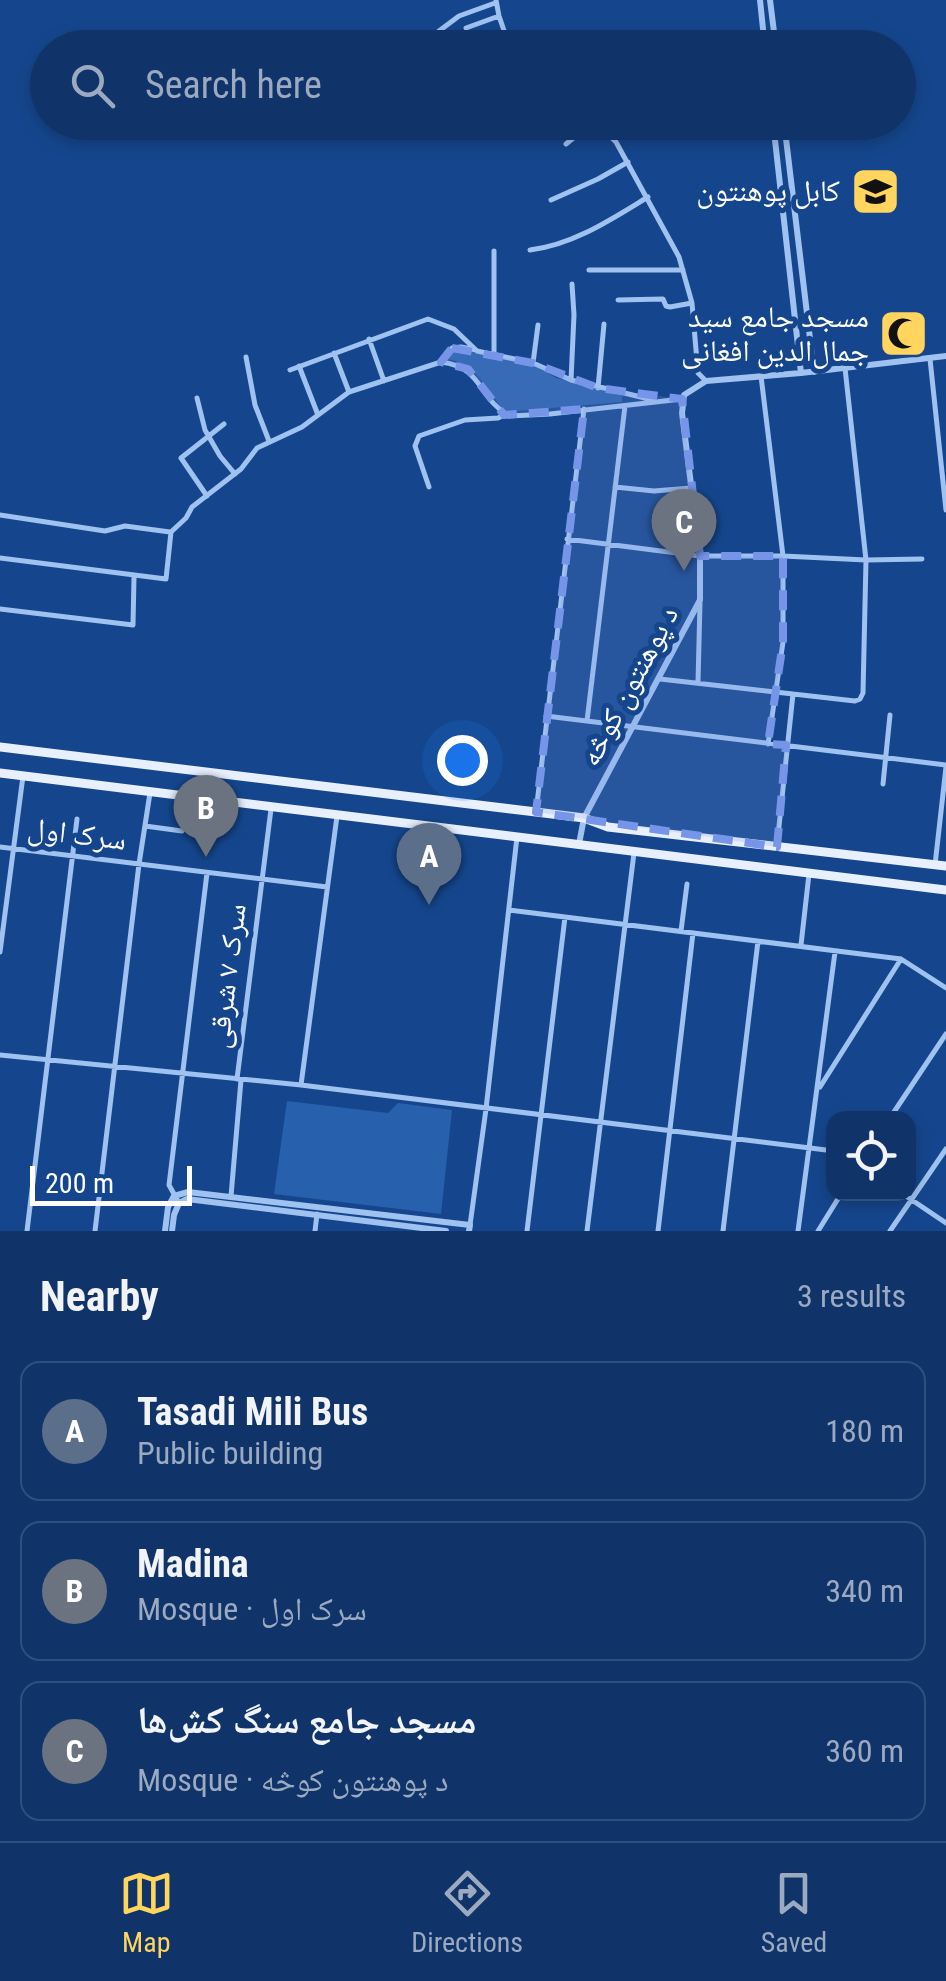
<!DOCTYPE html>
<html lang="en">
<head>
<meta charset="utf-8">
<style>
  body { margin:0; font-family:"Roboto Condensed","Noto Naskh Arabic",sans-serif; background:#1e3f72; color:#f1f3f6 }
  .controls { position:absolute; right:30px; bottom:30px; display:grid; overflow:hidden; border-radius:20px; box-shadow:0 5px 15px #0003 }
  .controls button { width:90px; height:90px; display:grid; place-items:center; padding:0; border:0; border-bottom:2px solid #304f7e; background:#10346a; color:#f1f3f6; font:50px sans-serif }
  .scale { position:absolute; left:30px; bottom:25px; width:162px; box-sizing:border-box; padding-left:10px; border:5px solid #fff; border-top:0; font-size:28px; line-height:35px; white-space:nowrap; color:#fff; -webkit-text-stroke:8px #15468d; paint-order:stroke }
  .you { position:absolute; left:462px; top:760px; width:35px; height:35px; margin:-25px; border:8px solid #fff; border-radius:50%; background:#1a73e8; box-shadow:0 0 0 15px #1a73e833 }
  .badge { display:grid; place-items:center; width:65px; height:65px; border-radius:50%; background:#ffd55e; color:#fff; font-size:32px; font-weight:700 }
  .pin { position:absolute; translate:-50% -82px; filter:drop-shadow(0 2px 5px #0008) }
  .pin::after { content:''; position:absolute; top:52px; width:35px; height:30px; background:inherit; clip-path:polygon(0 0,100% 0,50% 100%) }
  .list { margin:0; padding:0; list-style:none }
  h2 { display:flex; justify-content:space-between; align-items:center; height:130px; margin:0; padding:0 40px; font-size:42px }
  h2 small { font-size:32px; font-weight:400; color:#9caac1 }
  .list li { display:grid; grid-template-columns:65px 1fr auto; gap:30px; align-items:center; box-sizing:border-box; height:140px; margin:0 20px 20px; padding:0 20px; border:2px solid #304f7e; border-radius:20px }
  .list b { display:block; font-size:38px; white-space:nowrap }
  .list p { margin:0; font-size:32px; white-space:nowrap; color:#9caac1 }
  .list em { font-size:32px; font-style:normal; color:#9caac1 }
  .icon { flex:none; width:55px; height:55px; fill:none; stroke:currentColor; stroke-width:2; stroke-linecap:round; stroke-linejoin:round }
  .map { position:relative; flex:none; width:946px; height:1231px; overflow:hidden }
  .search { position:absolute; background:#10346a; box-shadow:0 5px 15px #0003; left:30px; right:30px; top:30px; height:110px; display:flex; align-items:center; gap:25px; box-sizing:border-box; padding:0 35px; border-radius:55px; color:#9caac1; font-size:38px }
  .sheet { height:610px; background:#10346a }
  nav { display:flex; justify-content:space-around; align-items:center; box-sizing:border-box; height:140px; border-top:2px solid #304f7e; background:#10346a; font-size:28px; color:#9caac1 }
  nav a { display:grid; justify-items:center; gap:5px }
  nav .on { color:#ffd55e }
  .map>svg:first-child { display:block }
</style>
</head>
<body>
<div class="map">
<svg width="946" height="1231" viewBox="0 0 946 1231">
  <rect width="100%" height="100%" fill="#15468d"/>
  <path fill="#2760ac" d="M455 349 529 362 556 378 622 394V402L505 412C488 391 474 361 445 359Z
    M287 1101 388 1113 398 1103 452 1110 441 1214 274 1194Z"/>
  <g fill="none" stroke-linecap="round" stroke-linejoin="round">
    <path stroke="#9fc2f0" stroke-width="5" d="M496 0 499 16 510 48
      M466 28 499 16
      M435 34 459 16 495 3
      M595 122 616 142 679 257 692 303 698 373 706 381
      M533 132 545 122
      M566 144 593 122
      M551 200 598 179 628 162
      M530 250C573 245 612 219 648 197
      M589 270H683
      M618 300 663 299 666 306 670 307 692 303
      M369 339 384 381
      M334 353 349 392
      M494 353V251
      M246 357 255 405 269 441
      M930 359 946 510
      M441 362 452 348 461 347 476 350
      M533 363 538 325
      M299 366 318 415
      M290 370 428 319 454 329 477 351 533 363 571 380 653 400
      M761 376 783 556V642L768 744
      M571 380 574 315 572 284
      M598 388 604 324
      M197 398 205 430 220 456 235 474
      M429 487 415 446 419 436 465 420 498 418 504 415
      M615 487 654 491 691 488
      M207 496 181 458 224 424
      M0 515 105 531 125 526 170 532
      M567 539 700 556H783L866 560 922 559
      M0 558 166 579 171 532 186 518 192 507 241 469 257 448 302 427 349 392 441 362C483 367 478 398 509 416L550 414 682 399
      M0 609 133 625 134 577
      M660 679 855 701 860 699 863 693 866 560 845 368
      M698 682 700 603
      M546 716 946 765
      M587 721 625 406
      M883 784 890 715
      M536 812 584 409
      M145 826 182 831
      M777 845 793 694
      M0 847 327 887
      M935 865 946 767
      M509 910 901 959 946 988
      M681 931 687 884
      M801 945 809 874
      M0 952 23 776
      M0 1055 301 1085 834 1151
      M237 1079 271 809
      M301 1085 337 816
      M820 1087 901 959
      M890 1118 946 1034
      M903 1194 946 1223
      M231 1196 241 1080
      M179 1203 169 1185 207 873
      M470 1225 486 1109 517 837
      M27 1231 77 819
      M95 1231 139 864 150 793
      M315 1231 317 1214
      M527 1231 565 917
      M587 1231 634 853
      M658 1231 693 933
      M723 1231 758 941
      M798 1231 835 952
      M818 1231 841 1194
      M890 1231 946 1149"/>
    <path stroke="#9fc2f0" stroke-width="6" d="M760 0 765 48
      M770 0 776 48
      M773 122 801 373
      M784 122 814 372
      M579 844 584 818 700 600V556L682 413 684 395 706 381 801 373 946 356
      M165 1231 168 1207 174 1196 188 1192 470 1225 469 1231
      M172 1231 174 1215 179 1203 187 1199 446 1231"/>
    <path stroke="#e8f0ff" stroke-width="9" d="M0 747 536 812 584 818 608 827 946 866
      M0 773 946 890"/>
  </g>
  <path fill="#7795e8" fill-opacity="0.2" stroke="#7795e8" stroke-width="8" stroke-dasharray="20 12" stroke-linejoin="round" d="M452 348 533 363 598 388 682 399 700 556H783V642L768 744 786 745 777 847 536 812 584 409 504 415 468 369 441 362Z"/>
  <defs>
    <symbol id="university-square" viewBox="-11 -11 22 22"><rect x="-9" y="-9" width="18" height="18" rx="4" fill="#ffd55e" stroke="#15468d"/><path d="M0-5L7-2L0 1L-7-2ZM-4 1L0 2.5L4 1V4Q0 6-4 4Z" fill="#111"/></symbol>
    <symbol id="mosque-square" viewBox="-11 -11 22 22"><rect x="-9" y="-9" width="18" height="18" rx="4" fill="#ffd55e" stroke="#15468d"/><path d="M3.5-4.9A6 6 0 1 0 3.5 4.9A5 5 0 1 1 3.5-4.9Z" fill="#111"/></symbol>
  </defs>
  <g fill-rule="evenodd">
    <use href="#university-square" x="848" y="164" width="55" height="55"/>
    <use href="#mosque-square" x="876" y="306" width="55" height="55"/>
  </g>
  <g text-anchor="middle" stroke-width="10" stroke-linejoin="round" paint-order="stroke">
    <g font-size="30" fill="#fff" stroke="#15468d" text-anchor="end">
      <text x="840" y="201">کابل پوهنتون</text>
      <text x="869" y="327">مسجد جامع سید<tspan x="869" dy="34">جمال‌الدین افغانی</tspan></text>
    </g>
    <g font-size="30" fill="#fff" stroke="#15468d">
      <text transform="translate(629 686) rotate(-62)" y="10">د پوهنتون کوڅه</text>
      <text transform="translate(77 834) rotate(7)" y="10">سرک‌ اول</text>
      <text transform="translate(227 976) rotate(-83)" y="10">سرک ۷ شرقی</text>
    </g>
  </g>
</svg>
<div class="controls">
<button><svg class="icon" aria-label="locate" viewBox="0 0 24 24"><circle cx="12" cy="12" r="6"/><path d="M12 2v4M12 18v4M2 12h4M18 12h4"/></svg></button>
</div>
<div class="scale">200 m</div>
<div class="you"></div>
<div class="pin badge" style="left:429px;top:905px;background:#5c6f8a">A</div>
<div class="pin badge" style="left:206px;top:857px;background:#6b7280">B</div>
<div class="pin badge" style="left:684px;top:571px;background:#6b7280">C</div>
<div class="search"><svg class="icon" aria-label="search" viewBox="0 0 24 24"><circle cx="10" cy="10" r="6"/><path d="M15 15l6 6"/></svg>Search here</div>
</div>
<section class="sheet">
<h2>Nearby<small>3 results</small></h2>
<ul class="list">
<li><span class="badge" style="background:#5c6f8a">A</span><div><b>Tasadi Mili Bus</b><p>Public building</p></div><em>180 m</em></li>
<li><span class="badge" style="background:#6b7280">B</span><div><b>Madina</b><p>Mosque · سرک‌ اول</p></div><em>340 m</em></li>
<li><span class="badge" style="background:#6b7280">C</span><div><b>مسجد جامع سنگ کش‌ها</b><p>Mosque · د پوهنتون کوڅه</p></div><em>360 m</em></li>
</ul>
</section>
<nav>
<a class="on"><svg class="icon" aria-label="map" viewBox="0 0 24 24"><path d="M3 6l6-2 6 2 6-2v14l-6 2-6-2-6 2zM9 4v14M15 6v14"/></svg>Map</a>
<a><svg class="icon" aria-label="directions" viewBox="0 0 24 24"><path d="M12 3l9 9-9 9-9-9zM9 14v-3h6M13 9l2 2-2 2"/></svg>Directions</a>
<a><svg class="icon" aria-label="saved" viewBox="0 0 24 24"><path d="M7 4h10v16l-5-4-5 4z"/></svg>Saved</a>
</nav>
</body>
</html>
